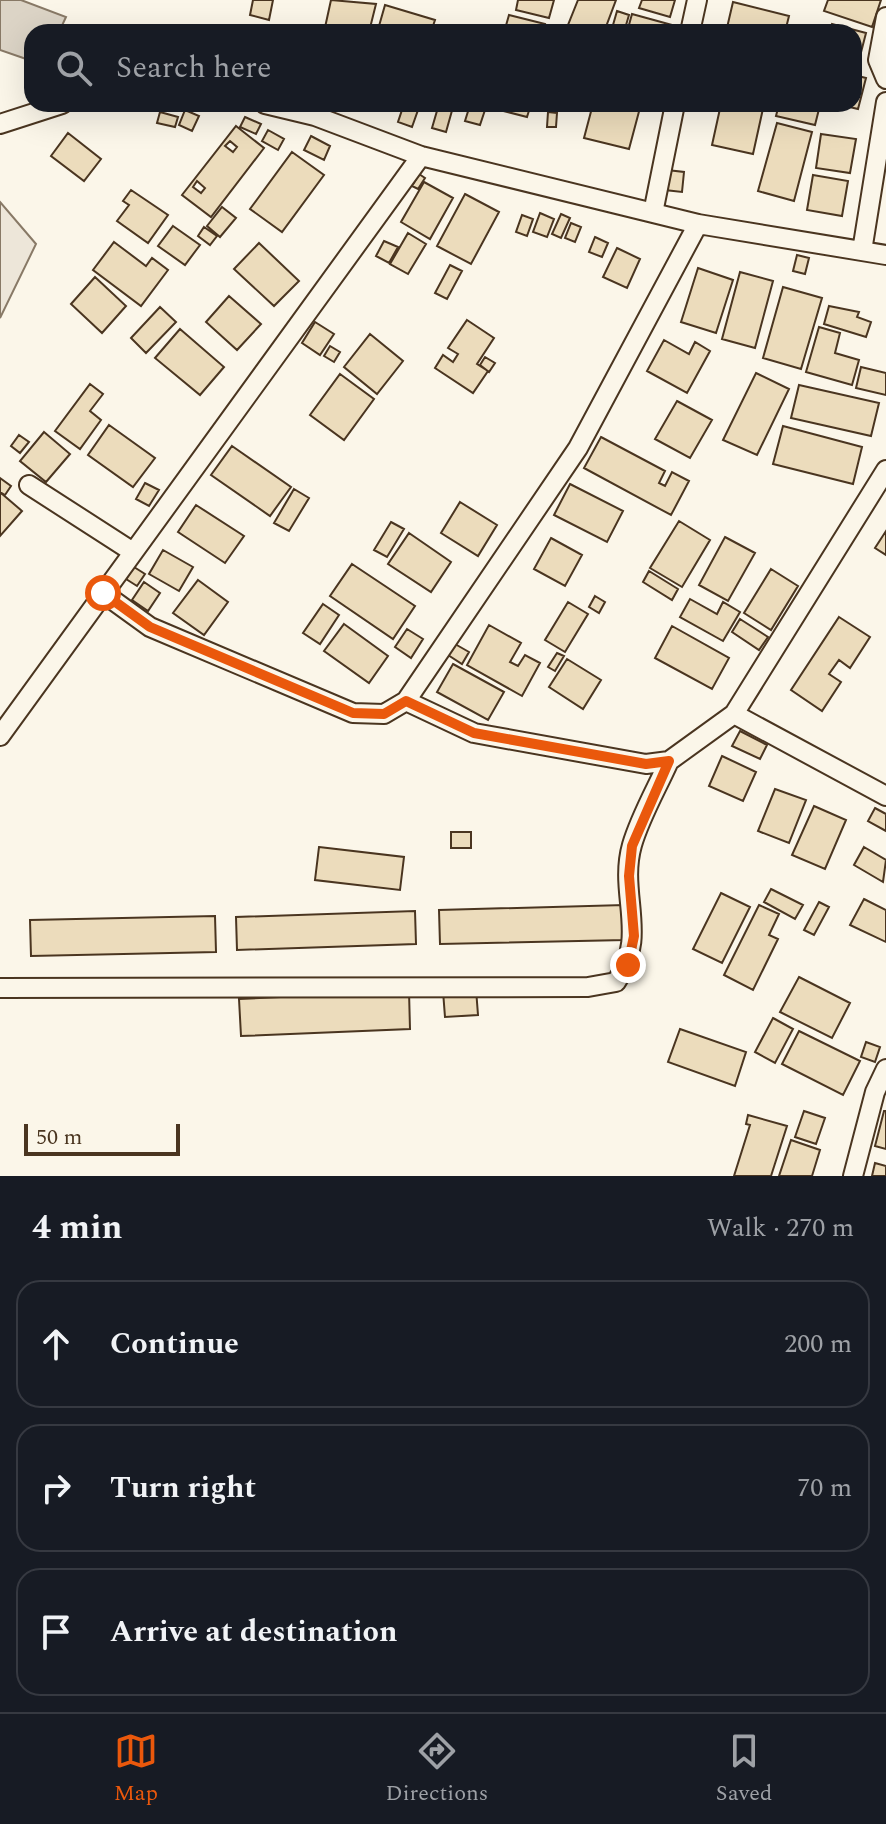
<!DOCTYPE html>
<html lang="en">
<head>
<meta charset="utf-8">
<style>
  body { margin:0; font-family:Spectral,serif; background:#20242c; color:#f1f3f6 }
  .scale { position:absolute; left:24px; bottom:20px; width:156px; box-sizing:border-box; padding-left:8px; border:4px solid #4a3520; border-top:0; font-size:22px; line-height:28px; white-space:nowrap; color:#4a3520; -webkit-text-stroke:6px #fbf6e9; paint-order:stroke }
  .stop { position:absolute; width:24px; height:24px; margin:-18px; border:6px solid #ea580c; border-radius:50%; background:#fff }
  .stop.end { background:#ea580c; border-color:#fff; box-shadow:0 2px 8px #0008 }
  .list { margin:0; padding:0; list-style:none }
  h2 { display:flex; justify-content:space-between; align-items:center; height:104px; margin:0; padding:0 32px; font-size:34px }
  h2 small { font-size:26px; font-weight:400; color:#9ea1a6 }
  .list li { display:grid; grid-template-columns:52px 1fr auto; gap:24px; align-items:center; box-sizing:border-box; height:128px; margin:0 16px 16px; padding:0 16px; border:2px solid #363941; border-radius:24px }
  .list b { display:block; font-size:30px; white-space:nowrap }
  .list em { font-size:26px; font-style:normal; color:#9ea1a6 }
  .icon { flex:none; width:44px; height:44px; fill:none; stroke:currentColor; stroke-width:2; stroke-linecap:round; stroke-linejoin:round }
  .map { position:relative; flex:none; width:886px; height:1176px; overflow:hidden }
  .search { position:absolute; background:#171b24; box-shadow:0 8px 32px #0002; left:24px; right:24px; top:24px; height:88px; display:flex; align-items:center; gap:20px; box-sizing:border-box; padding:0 28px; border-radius:24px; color:#9ea1a6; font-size:30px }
  .sheet { height:536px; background:#171b24 }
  nav { display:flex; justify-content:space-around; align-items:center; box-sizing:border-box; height:112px; border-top:2px solid #363941; background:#171b24; font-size:22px; color:#9ea1a6 }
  nav a { display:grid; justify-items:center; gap:4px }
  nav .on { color:#ea580c }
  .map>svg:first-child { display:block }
</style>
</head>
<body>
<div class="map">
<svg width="886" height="1176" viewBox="0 0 886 1176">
  <rect width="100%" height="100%" fill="#fbf6e9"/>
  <path fill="#ede6d9" stroke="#887966" stroke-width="2" d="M0 202 36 244 0 318Z"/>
  <path fill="#dcd4c6" stroke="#887966" stroke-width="2" d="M0 0H21L66 17 59 32H32V61L0 50Z"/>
  <path fill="#ecdcbc" stroke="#4a3520" stroke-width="2" fill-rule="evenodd" d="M253 0H273L269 20 250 15Z
    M331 0 376 4 369 32H324Z
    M518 0H554L549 18 516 10Z
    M578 0H616L604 32H587L568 25Z
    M642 0H675L670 17 639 8Z
    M828 0H881L872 27 824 11Z
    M733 2 789 16 785 32H726Z
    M385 5 435 20 431 32H400L379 26Z
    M617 11 629 15 624 32H611Z
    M632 14 672 25 670 32H627Z
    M509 15 545 24 543 32 505 29Z
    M832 24 866 33 857 68 854 67V32H829Z
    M378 26 394 31V32H376Z
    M854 75 866 78 858 109 837 104H854Z
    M404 104 418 110 412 127 398 122Z
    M439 104 453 107 446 132 432 128Z
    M489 104H531L527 117 488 107Z
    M593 104H641L629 149 584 138Z
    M721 104H764L753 154 712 145Z
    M779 104 819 109 815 125 776 116Z
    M470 105 485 110 480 125 465 121Z
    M185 110 199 116 192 131 179 125Z
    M160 112 178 117 175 127 157 123Z
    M548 112 557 113 556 127H547Z
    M245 117 261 124 256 134 240 127Z
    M777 123 812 132 794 201 758 191Z
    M236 126 264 148 211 217 182 195ZM230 141 237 147 233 152 225 146ZM197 181 205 188 201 193 193 187Z
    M268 130 284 139 278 150 262 141Z
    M68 133 101 159 84 181 51 156Z
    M821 134 856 139 850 173 816 168Z
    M311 136 330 146 324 160 304 150Z
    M292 152 324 175 282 232 250 209Z
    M667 170 684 172 682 192 665 190Z
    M419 174 425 178 418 189 412 186Z
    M813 175 848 181 842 216 807 210Z
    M424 182 453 198 430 239 401 222Z
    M131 190 168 215 148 243 117 221 129 205 123 201Z
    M465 194 499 212 471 264 437 246Z
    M222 207 236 218 220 237 207 226Z
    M540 213 554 219 547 237 533 232Z
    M561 214 570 218 561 238 552 234Z
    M522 215 533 219 527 236 516 232Z
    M571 223 581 227 575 242 565 238Z
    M173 226 200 245 185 265 158 246Z
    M204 227 217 236 210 245 198 236Z
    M408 233 426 244 408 274 390 264Z
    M595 237 608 243 602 257 589 252Z
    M384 241 398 247 389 263 376 256Z
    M114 242 146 266 152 258 168 270 141 306 93 270Z
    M259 243 299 281 274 306 234 269Z
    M617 248 640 259 627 288 603 277Z
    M797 255 809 258 805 274 793 271Z
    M450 265 462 271 447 299 435 293Z
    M698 268 733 280 716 333 681 322Z
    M740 272 773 281 755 348 722 339Z
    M95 277 126 306 102 333 71 304Z
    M783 287 822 298 801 369 763 358Z
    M229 296 261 324 237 350 206 322Z
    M829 306 859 312 857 317 871 322 866 337 824 324Z
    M160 307 176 322 146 353 131 338Z
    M467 320 494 338 477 364 488 371 473 393 435 368 443 355 453 362 458 354 448 348Z
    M315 322 334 334 320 355 302 343Z
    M819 327 840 333 835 353 859 360 852 385 806 372Z
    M180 329 224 367 200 395 155 358Z
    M370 334 403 361 377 394 344 367Z
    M664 340 689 354 695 342 710 351 687 393 647 371Z
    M330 346 340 352 334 362 324 356Z
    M485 357 495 363 489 372 480 365Z
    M861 367 886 373V395L856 388Z
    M756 373 789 389 757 455 723 440Z
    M340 374 374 399 344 440 310 415Z
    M90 384 103 394 90 411 101 420 80 449 55 431Z
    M799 385 879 403 871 436 791 418Z
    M677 401 712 420 690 458 655 439Z
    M109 425 155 458 133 487 88 455Z
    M783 426 862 447 853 484 773 464Z
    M44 432 70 454 46 482 20 461Z
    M19 435 29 442 20 453 11 446Z
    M601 437 665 471 659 483 665 486 672 472 689 481 671 515 584 468Z
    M232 446 291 487 270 516 211 475Z
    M0 478 11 486 5 495 0 492Z
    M145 483 159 490 149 506 136 499Z
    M570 484 623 511 607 542 554 515Z
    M294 489 309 498 289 531 274 523Z
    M1 493 22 511 0 536V495Z
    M460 502 497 525 478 556 441 533Z
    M196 505 244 536 225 563 178 532Z
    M679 521 710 540 682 587 650 568Z
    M391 522 404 529 387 557 374 550Z
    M886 531V555L875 548Z
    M409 533 451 562 431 592 388 564Z
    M725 537 755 553 728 601 699 585Z
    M551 538 582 555 565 586 534 569Z
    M163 550 193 567 179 591 149 574Z
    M352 564 415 606 393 639 330 596Z
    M134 567 145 574 137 586 126 579Z
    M771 569 798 586 771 630 744 613Z
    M649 571 678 589 672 600 643 582Z
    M198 580 228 602 204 635 173 613Z
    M144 582 160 593 148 611 132 600Z
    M595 596 605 602 599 613 589 607Z
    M690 599 717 614 723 602 740 612 723 641 680 617Z
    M568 602 588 614 565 652 545 640Z
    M323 604 339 615 320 644 303 633Z
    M839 617 870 637 850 668 839 660 829 674 841 682 822 711 791 690Z
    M740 619 768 637 759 650 732 632Z
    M344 624 388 656 369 683 324 651Z
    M489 625 521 643 510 662 518 666 525 655 540 663 522 696 467 665Z
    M672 626 729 658 712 689 655 658Z
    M407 629 423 639 411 658 395 647Z
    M455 644 469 652 462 664 448 655Z
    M557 653 564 656 555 671 548 667Z
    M567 659 601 680 583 709 549 687Z
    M453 664 504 692 488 720 437 692Z
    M740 731 767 745 760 759 732 746Z
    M722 756 756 772 743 801 709 786Z
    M775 789 806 800 789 843 758 831Z
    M814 806 846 820 825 869 792 855Z
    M875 808 886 814V831L868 821Z
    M451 832H471V848H451Z
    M319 847 404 857 400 890 315 880Z
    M864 847 886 860 883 882 854 865Z
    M771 889 803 905 795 919 764 902Z
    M721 893 750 907 722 963 693 949Z
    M864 899 886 910V942L850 925Z
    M819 902 829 907 814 935 804 930Z
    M624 905 625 940 440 944 439 910Z
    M759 905 779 914 769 935 778 939 753 990 724 975Z
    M415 911 416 944 237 950 236 917Z
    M215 916 216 952 31 956 30 920Z
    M799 977 850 1003 832 1038 780 1012Z
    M476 989 478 1015 445 1017 443 991Z
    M409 991 410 1029 241 1036 239 999Z
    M773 1018 793 1029 775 1063 755 1052Z
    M680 1029 746 1052 735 1086 668 1062Z
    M799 1031 860 1061 843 1095 782 1064Z
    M866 1042 880 1047 875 1062 861 1057Z
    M804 1111 825 1118 816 1144 795 1137Z
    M884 1111H886V1149L875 1146Z
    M748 1115 787 1126 771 1176H734L750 1125 746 1124Z
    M791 1140 820 1150 812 1176H779Z
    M875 1163 886 1166V1176H872Z"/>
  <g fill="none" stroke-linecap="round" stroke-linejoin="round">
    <defs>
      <path id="minor" d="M886 17 878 60 886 79
        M690 32 697 0
        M265 104 315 116 421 156 698 224 886 255
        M0 124 62 104
        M653 213 675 104
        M862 251 886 102
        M29 485 133 552
        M103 593 150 627 353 713 384 714 406 701 474 733 646 764 669 761 734 714 886 470
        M406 701 578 448 698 224
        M734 714 886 796
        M0 736 421 156
        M0 988 588 987 616 982C649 936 618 894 632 845 640 817 657 788 669 761
        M853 1176 875 1092 886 1069"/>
    </defs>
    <use href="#minor" stroke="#4a3520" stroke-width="22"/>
    <use href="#minor" stroke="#fbf6e9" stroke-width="18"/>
  </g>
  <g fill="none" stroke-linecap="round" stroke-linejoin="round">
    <path stroke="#ea580c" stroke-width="10" d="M103 593 150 627 353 713 384 714 406 701 474 733 646 764 669 761 632 846 629 876 634 936 628 965"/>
  </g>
</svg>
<div class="scale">50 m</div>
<div class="stop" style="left:103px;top:593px"></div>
<div class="stop end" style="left:628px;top:965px"></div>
<div class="search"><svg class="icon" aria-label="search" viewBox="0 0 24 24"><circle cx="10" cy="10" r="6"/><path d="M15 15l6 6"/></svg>Search here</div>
</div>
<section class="sheet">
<h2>4 min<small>Walk · 270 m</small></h2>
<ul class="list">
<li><svg class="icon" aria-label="ahead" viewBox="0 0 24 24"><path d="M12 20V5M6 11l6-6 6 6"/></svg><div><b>Continue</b></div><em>200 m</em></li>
<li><svg class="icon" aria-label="right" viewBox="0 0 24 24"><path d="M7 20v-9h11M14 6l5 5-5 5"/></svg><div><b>Turn right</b></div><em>70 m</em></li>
<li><svg class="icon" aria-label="arrive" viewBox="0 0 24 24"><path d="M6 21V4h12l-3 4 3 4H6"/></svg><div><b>Arrive at destination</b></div></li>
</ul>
</section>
<nav>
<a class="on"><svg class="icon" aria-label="map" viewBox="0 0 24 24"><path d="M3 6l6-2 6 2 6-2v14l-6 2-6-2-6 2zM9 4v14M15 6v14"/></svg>Map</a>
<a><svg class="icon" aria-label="directions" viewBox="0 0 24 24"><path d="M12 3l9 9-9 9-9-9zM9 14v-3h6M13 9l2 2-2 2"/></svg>Directions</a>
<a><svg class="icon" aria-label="saved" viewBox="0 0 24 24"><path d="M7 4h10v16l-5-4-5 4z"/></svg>Saved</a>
</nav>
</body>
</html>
